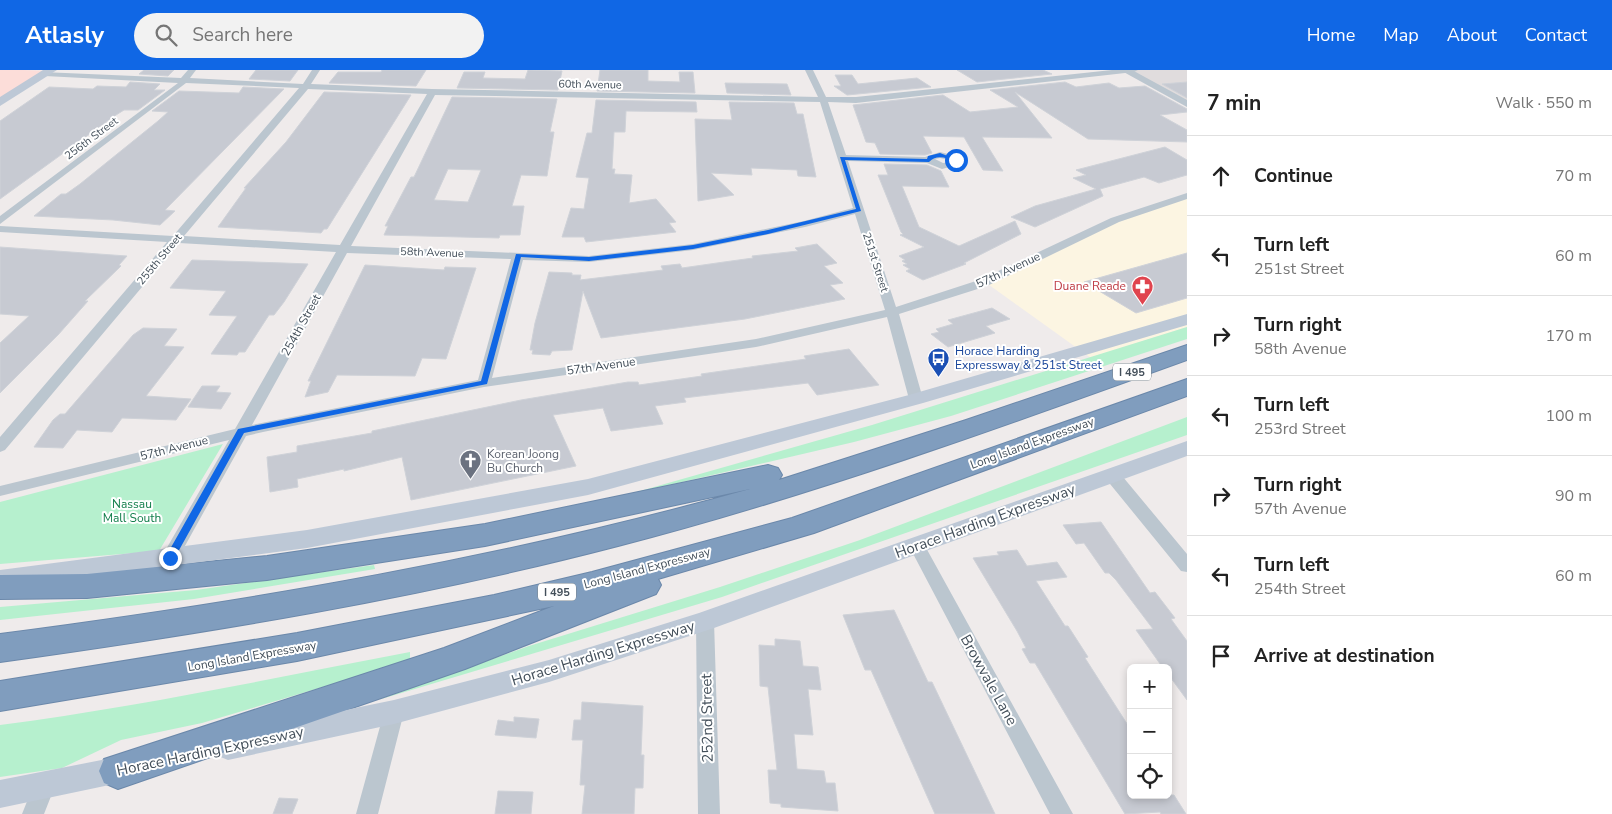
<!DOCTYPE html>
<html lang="en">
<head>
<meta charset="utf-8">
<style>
  body { margin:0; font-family:"Nunito Sans",sans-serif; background:#f2f2f2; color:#222 }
  .controls { position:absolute; right:15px; bottom:15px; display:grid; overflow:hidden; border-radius:8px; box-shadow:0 2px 8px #0003 }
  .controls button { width:45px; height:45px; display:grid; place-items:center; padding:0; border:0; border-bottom:1px solid #e0e0e0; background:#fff; color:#222; font:25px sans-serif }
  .stop { position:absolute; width:15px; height:15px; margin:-11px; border:4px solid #1067e5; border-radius:50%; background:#fff }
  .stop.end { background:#1067e5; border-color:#fff; box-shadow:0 1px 5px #0008 }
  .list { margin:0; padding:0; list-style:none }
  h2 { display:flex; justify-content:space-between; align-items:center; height:65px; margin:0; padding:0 20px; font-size:21px }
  h2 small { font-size:16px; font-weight:400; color:#767676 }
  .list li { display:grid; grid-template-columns:32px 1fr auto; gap:15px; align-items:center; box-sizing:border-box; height:80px; padding:0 20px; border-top:1px solid #e0e0e0 }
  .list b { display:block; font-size:19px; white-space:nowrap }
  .list p { margin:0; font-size:16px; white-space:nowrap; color:#767676 }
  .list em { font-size:16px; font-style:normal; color:#767676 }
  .icon { flex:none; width:28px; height:28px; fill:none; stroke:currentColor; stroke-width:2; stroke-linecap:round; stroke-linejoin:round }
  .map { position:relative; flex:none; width:1187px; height:744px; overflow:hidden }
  header { display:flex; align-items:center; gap:30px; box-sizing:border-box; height:70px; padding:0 25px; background:#1067e5; color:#fff }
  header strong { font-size:24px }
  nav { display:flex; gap:28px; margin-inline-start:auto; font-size:18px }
  .search { width:350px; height:45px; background:#f2f2f2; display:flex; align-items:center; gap:12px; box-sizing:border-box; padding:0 18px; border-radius:28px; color:#767676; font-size:19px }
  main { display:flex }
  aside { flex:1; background:#fff }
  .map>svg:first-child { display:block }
</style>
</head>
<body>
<header>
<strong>Atlasly</strong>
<div class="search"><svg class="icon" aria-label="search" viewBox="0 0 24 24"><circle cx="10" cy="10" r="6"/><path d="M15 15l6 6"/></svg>Search here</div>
<nav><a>Home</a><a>Map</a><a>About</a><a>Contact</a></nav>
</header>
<main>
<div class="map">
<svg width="1187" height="744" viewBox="0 0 1187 744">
  <rect width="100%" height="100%" fill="#efebeb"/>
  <path fill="#fcf5e2" d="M1187 124V257L1091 288 985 212 1103 155Z"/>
  <path fill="#e0dcdd" d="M1138 0H1187V33L1129 2Z"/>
  <path fill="#fcddd9" d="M0 0H23L49 1 0 32Z"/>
  <path fill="#b6f0ce" d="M1187 257V269L951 346 854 372 626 425 872 355Z
    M1187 347V365L722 527 378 630 529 576 720 517 860 470Z
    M223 374 159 481 0 494V432Z
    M374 495 375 499 194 529 0 550V537L196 520Z
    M410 582V591L202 653 121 670 62 698 0 707V655C137 637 274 608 410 582Z"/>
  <path fill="#c7cad2" stroke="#cfd2d8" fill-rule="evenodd" d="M144 0H174L168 6 139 4Z
    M256 0H298L290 11 249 9Z
    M382 0H426L416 16 329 13 338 2H381Z
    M528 0 562 1 558 20 457 18 464 2H485L483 8 525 9Z
    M600 0H648V11L680 12 679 2H693L695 23 597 21Z
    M957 0H1043L1052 4 977 12Z
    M835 5H852L858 14 917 8 931 17 847 25 834 16H841Z
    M130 12 160 14 154 20H165L138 40H124L116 45 0 129V51L49 17 93 19 97 16 126 17Z
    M1065 12 1076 17 1109 13 1119 18 1145 16 1187 39V42L1160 45 1187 60V72L1088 69 1015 22 1052 68 982 67 1003 101 983 100 964 67 923 66 932 83 925 85 880 84 875 73 866 72 853 35 943 25 970 42 1018 37 990 20Z
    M1187 12V28L1162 14Z
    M725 13 787 14 791 25 727 23Z
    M243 17 284 19 165 140 175 141 160 155 113 150 34 146 61 124H66L80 114 158 51 168 42 152 41 179 21 239 23Z
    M324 22 411 25 327 159H324L321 163 218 157 246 118H244L286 72Z
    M452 27 557 29 550 62H554L547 106 521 105 512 136H524L520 165H500L499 168 384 165 388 156H385L411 107H414ZM448 99 481 100 468 132 434 130Z
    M596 30 696 32 697 42 626 41 625 62H614L612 99H615L614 104 632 105 629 133 656 129 676 152 669 153 676 162 586 172 584 167H562L571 138 584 139 589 108 576 107 587 63H592Z
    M729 32 794 33 797 44H803L816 107 798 106 797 100 751 98 752 105 711 103 734 125 698 131 695 49 732 50Z
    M1165 77 1187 90V105L1159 113 1144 107 1100 119 1103 126 1035 157 1011 147 1035 136 1096 119 1073 108 1086 105 1076 100Z
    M884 94 927 95 941 101 949 117 902 116 919 157 959 176 1015 151 1021 164 964 193 966 194 923 210 906 201 910 199 903 195 907 194 902 191 905 190 899 186 924 177 900 165 903 164 901 162 878 105H888Z
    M817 174 837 193 824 196 843 213 830 215 845 229 745 249 601 268 583 221 572 280 552 281 550 285 532 284 533 280H530L535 253 549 202 572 203V205H581L580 210 663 200 661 196 680 194 682 198 724 192 753 188 752 186 798 181 795 178Z
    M0 177 127 186 119 195 121 196 85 231H88L58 265 0 323V273L29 246 0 244Z
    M1187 183V228L1136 243 1084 212Z
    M192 190 284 193 308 194 284 232 274 245H269L245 282H239L237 285 211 284 237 246 209 245 226 221 170 218Z
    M365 195 444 200 445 197 476 198 446 289 422 288 415 306 337 305 328 322 305 327 311 311H308Z
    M992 238 1010 249 986 256 995 263 948 277 931 264 939 262 936 259 953 254 948 250Z
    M143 258 177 259 164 276 184 277 146 326 191 329 176 350 122 348 112 362 77 360 63 378 34 377 53 350 60 344H65L133 265Z
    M849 279 879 315 817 325 808 313 684 328 686 332 655 336 663 354 611 361 603 338 553 345 576 396 411 430 402 387 344 401V399L297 409 298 417 270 422 267 387 297 382V376L372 363V361L521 330 628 312H638L639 315 702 306 701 304 806 289 804 286Z
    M202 316H220L216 322 231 323 221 339 188 337Z
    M1101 452 1150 523 1155 522 1175 548 1171 549 1187 571V630L1168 604V598H1163L1136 560 1153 559 1116 510 1109 503H1105L1084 473 1076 474 1063 455Z
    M1017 480 1027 496 1057 492 1067 507 1036 511 1065 556H1068L1088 587 1085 588 1131 660V725H1174L1186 744H1161L1160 742 1125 744 1035 593H1030L1022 579 1026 578 1017 561 973 488 999 485 997 482Z
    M894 540 928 612H932L995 744H935L871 600H865L843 545Z
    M775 569 800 571 803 596 818 597 821 620 808 619 813 665 794 664 797 699 824 701 826 713H835L838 741 781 737V734L770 733 768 700H777L768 617 760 616 759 575 775 576Z
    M582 632 643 636 641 685H644L643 718H635L634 744H582L585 715H580L583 670H572L574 650H581Z
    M514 647 539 649 536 668 495 665 498 650 514 652Z
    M498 721 533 722 531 744H495Z
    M279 728 298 729 292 744H273Z"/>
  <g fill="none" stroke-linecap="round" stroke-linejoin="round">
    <defs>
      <path id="motorway" d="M1187 275V290C999 358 811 426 618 476 415 529 208 563 0 592V564C253 531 504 488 750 419L485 476 267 510 87 528 0 529V505L87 504 267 486 485 454 768 395 778 398 782 405 779 410 966 350Z
        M1187 309V326L814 463 658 509 661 515 656 524 465 599 118 719 104 713 99 701 104 689 444 578 554 536 297 591 0 641V611L297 563 494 525 592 502 792 448Z"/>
    </defs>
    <use href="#motorway" stroke="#6b88aa" stroke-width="2"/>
    <path fill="#bbc6cf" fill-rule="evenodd" d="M188 0H196L190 8 303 14 312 0H320L311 14 432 19 818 27 805 0H813L826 27H856L1112 0H1138L1134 2 856 33 828 32 846 85 925 87 940 82 956 86 961 94 942 99 927 93 848 91 896 237 979 210 1111 148 1187 123V129L1119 152 987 216 899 244 923 329 921 332H911L909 329 887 247 756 277 484 317 263 362 246 366 176 492 170 494 164 492 161 488 229 370 0 426V416L235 359 336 182 179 173 5 380 0 382V367L167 172 0 162V156L173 166 299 18 186 13 0 154V146L178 13 45 6H42V2L181 8ZM308 19 427 24 340 175 184 166ZM435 25 820 32 853 138 804 151 693 174 589 186 351 176ZM940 88 949 90 950 92 943 93 935 89ZM855 144 885 240 756 269 492 308 523 190 589 192 693 180 805 157ZM347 183 511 189 478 310 252 355Z
      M1112 400 1118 401 1187 484V502L1181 501 1106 409 1104 405 1106 401Z
      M917 470 923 472 925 476 1073 744H1050L909 476 911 472Z
      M705 544 711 546 714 551 720 744H698L696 551 699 546Z
      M394 633 401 636 404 642 378 744H356L384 642 387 636Z
      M44 706 52 709 55 716 44 744H22L36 709Z"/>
    <path fill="#bbc6cf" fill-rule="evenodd" d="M1120 0H1132L1187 30V37Z"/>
    <path fill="#bdc8d6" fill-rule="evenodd" d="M43 0H57L0 36V27Z
      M1187 244V255L923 333 588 425 307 478 0 518V500L307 460 588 409 909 325Z
      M1187 371V386L714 558 549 612 394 654 228 690 218 686 213 677 218 668 228 664 394 630 549 590 699 543Z
      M127 685 138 689 142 699 138 709 0 738V710Z"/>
    <use href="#motorway" fill="#809dbe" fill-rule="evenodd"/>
  </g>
  <path fill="#1067e5" d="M940 83 958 90 956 91C945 88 937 84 929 92L845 90 861 141 768 164 693 179 589 191 521 187 487 314 244 363 173 491 170 492 165 488 238 359 481 311 516 184 589 187 693 175 768 160 856 139 840 87 927 89 928 86Z"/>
  <defs>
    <symbol id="pharmacy-pin" viewBox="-11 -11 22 30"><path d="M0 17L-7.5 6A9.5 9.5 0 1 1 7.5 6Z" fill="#e0444e" stroke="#fff"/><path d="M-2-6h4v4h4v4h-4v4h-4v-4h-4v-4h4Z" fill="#fff"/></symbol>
    <symbol id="bus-pin" viewBox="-11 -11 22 30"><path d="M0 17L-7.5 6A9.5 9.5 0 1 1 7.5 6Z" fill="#1a4fb4" stroke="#fff"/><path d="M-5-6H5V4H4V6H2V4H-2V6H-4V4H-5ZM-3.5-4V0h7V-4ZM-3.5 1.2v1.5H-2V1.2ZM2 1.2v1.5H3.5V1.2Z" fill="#fff"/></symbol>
    <symbol id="church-pin" viewBox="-11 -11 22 30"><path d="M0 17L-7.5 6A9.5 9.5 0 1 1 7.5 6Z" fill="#6b7280" stroke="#fff"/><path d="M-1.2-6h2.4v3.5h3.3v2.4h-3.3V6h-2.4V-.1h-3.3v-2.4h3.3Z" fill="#fff"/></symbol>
  </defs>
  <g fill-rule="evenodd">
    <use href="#pharmacy-pin" x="1130" y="204" width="25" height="34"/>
    <use href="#bus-pin" x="926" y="276" width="25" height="34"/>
    <use href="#church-pin" x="458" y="378" width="25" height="34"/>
  </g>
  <g text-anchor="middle" stroke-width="4" stroke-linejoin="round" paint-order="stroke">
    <g font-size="11" fill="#434f5a" stroke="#fff">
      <text transform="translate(590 14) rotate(1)" y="4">60th Avenue</text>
      <text transform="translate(91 68) rotate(-37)" y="4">256th Street</text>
      <text transform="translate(432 182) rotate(2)" y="4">58th Avenue</text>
      <text transform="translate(159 189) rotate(-50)" y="4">255th Street</text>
      <text transform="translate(876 192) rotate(72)" y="4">251st Street</text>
    </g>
    <g fill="#fff" stroke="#7b848c" stroke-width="1">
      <rect x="1113" y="293.5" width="38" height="17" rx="4"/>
      <rect x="538" y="513.5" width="38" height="17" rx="4"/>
    </g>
    <g font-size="11" font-weight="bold" fill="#434f5a">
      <text x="1132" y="306">I 495</text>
      <text x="557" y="526">I 495</text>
    </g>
    <g font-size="12" fill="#434f5a" stroke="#fff">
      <text transform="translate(1008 200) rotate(-25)" y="4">57th Avenue</text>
      <text transform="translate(301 255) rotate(-61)" y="4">254th Street</text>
      <text transform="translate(601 296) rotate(-8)" y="4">57th Avenue</text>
      <text transform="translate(1032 373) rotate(-20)" y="4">Long Island Expressway</text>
      <text transform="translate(174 378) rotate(-14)" y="4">57th Avenue</text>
      <text transform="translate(647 498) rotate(-15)" y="4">Long Island Expressway</text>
      <text transform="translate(252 586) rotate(-10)" y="4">Long Island Expressway</text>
    </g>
    <g font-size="12" fill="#be3a42" stroke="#fff" text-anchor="end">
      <text x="1126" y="220">Duane Reade</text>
    </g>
    <g font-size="12" fill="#164399" stroke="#fff" text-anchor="start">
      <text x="955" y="285">Horace Harding<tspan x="955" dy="14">Expressway &amp; 251st Street</tspan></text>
    </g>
    <g font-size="12" fill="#5b616d" stroke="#fff" text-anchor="start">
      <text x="487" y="388">Korean Joong<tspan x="487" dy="14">Bu Church</tspan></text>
    </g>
    <g font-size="12" fill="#127e4b" stroke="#fff">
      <text x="132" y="438">Nassau<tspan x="132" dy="14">Mall South</tspan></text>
    </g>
    <g font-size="15" fill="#434f5a" stroke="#fff">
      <text transform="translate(985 451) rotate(-20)" y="5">Horace Harding Expressway</text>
      <text transform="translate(603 583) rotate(-17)" y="5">Horace Harding Expressway</text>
      <text transform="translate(989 610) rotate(61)" y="5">Browvale Lane</text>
      <text transform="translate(707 648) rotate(-91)" y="5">252nd Street</text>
      <text transform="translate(210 681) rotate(-12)" y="5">Horace Harding Expressway</text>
    </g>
  </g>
</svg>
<div class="controls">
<button>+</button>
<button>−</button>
<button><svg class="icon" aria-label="locate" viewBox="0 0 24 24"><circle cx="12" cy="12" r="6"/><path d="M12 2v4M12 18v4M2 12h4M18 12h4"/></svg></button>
</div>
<div class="stop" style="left:956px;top:90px"></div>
<div class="stop end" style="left:170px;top:488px"></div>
</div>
<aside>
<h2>7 min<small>Walk · 550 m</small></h2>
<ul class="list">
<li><svg class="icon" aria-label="ahead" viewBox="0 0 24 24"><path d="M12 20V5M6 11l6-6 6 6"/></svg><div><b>Continue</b></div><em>70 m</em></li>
<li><svg class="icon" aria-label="left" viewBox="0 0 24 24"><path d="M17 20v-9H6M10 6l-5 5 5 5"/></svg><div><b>Turn left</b><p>251st Street</p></div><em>60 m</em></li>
<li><svg class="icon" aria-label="right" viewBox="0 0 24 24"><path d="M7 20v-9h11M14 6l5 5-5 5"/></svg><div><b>Turn right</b><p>58th Avenue</p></div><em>170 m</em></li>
<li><svg class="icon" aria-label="left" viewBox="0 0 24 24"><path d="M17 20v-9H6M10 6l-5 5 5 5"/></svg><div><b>Turn left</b><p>253rd Street</p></div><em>100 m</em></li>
<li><svg class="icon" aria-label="right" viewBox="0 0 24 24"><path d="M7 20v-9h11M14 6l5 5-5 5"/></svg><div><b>Turn right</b><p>57th Avenue</p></div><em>90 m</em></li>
<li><svg class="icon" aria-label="left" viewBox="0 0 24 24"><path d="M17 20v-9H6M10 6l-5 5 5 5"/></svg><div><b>Turn left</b><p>254th Street</p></div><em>60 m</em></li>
<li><svg class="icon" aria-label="arrive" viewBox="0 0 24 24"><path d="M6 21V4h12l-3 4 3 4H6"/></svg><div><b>Arrive at destination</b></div></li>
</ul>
</aside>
</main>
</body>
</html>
